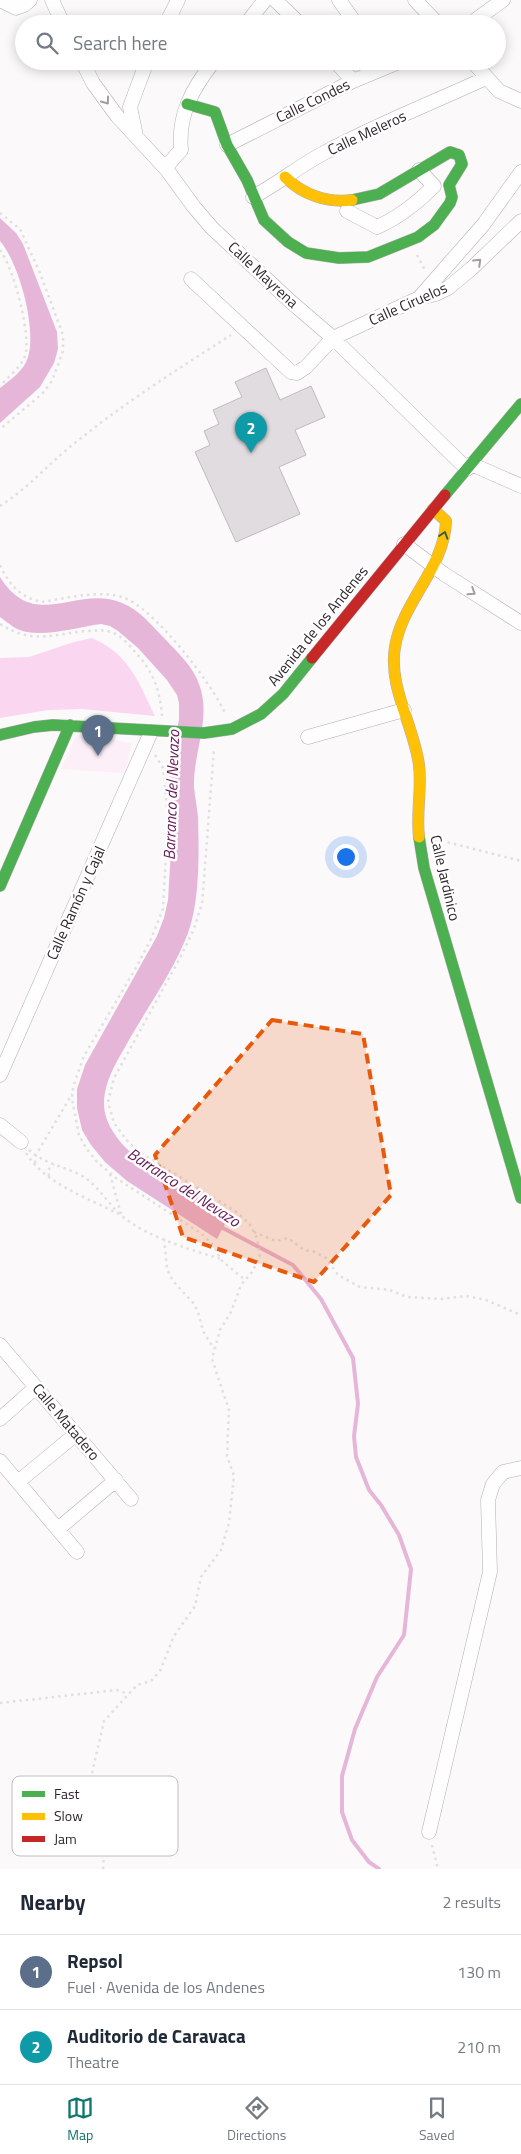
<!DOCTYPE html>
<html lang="en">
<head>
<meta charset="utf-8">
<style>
  body { margin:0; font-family:"Titillium Web",sans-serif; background:#f6f6f7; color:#1f2937 }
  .you { position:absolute; left:345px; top:856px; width:18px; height:18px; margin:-12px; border:4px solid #fff; border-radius:50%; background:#1a73e8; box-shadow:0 0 0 8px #1a73e833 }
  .badge { display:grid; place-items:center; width:32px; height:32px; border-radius:50%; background:#0f766e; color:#fff; font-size:16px; font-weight:700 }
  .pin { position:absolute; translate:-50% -41px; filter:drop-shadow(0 1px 2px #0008) }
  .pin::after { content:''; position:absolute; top:26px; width:18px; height:15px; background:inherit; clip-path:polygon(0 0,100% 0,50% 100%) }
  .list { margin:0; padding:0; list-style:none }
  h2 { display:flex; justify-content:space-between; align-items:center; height:65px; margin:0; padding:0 20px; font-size:21px }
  h2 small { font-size:16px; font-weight:400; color:#747a83 }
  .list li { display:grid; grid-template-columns:32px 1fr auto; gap:15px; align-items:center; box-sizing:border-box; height:75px; padding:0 20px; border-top:1px solid #e0e1e3 }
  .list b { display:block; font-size:19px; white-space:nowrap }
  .list p { margin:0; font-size:16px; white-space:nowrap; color:#747a83 }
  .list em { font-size:16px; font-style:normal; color:#747a83 }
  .icon { flex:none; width:28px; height:28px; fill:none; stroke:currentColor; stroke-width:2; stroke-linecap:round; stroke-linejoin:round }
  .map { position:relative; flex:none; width:521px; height:1869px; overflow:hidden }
  .search { position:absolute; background:#fff; box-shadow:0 2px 12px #0003; left:15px; right:15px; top:15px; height:55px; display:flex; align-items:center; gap:12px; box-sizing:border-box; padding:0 18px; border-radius:28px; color:#747a83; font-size:19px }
  .sheet { height:215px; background:#fff }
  nav { display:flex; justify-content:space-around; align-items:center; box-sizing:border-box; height:70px; border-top:1px solid #e0e1e3; background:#fff; font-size:14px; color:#747a83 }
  nav a { display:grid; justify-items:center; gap:2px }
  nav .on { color:#0f766e }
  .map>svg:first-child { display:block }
</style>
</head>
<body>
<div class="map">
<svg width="521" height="1869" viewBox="0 0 521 1869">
  <rect width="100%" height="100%" fill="#fbf9fa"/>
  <path fill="#fceff8" d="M77 735 132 743 125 773 61 769Z"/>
  <path fill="#fad6f0" d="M92 638C129 654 138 681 155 716L82 709 48 710 0 718V658L29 657 74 642Z"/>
  <path fill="#e6b6d9" d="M0 218 16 233 23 244 57 332 58 349 54 363 40 387 0 423V388C11 379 24 371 28 357 37 328 19 263 0 241Z
    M0 577C35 633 77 584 122 603 140 610 152 626 165 639 177 652 193 666 199 684 212 717 193 752 194 787 195 797 197 807 198 817 199 853 200 900 188 933 174 970 149 1005 129 1040 118 1060 104 1080 104 1104 104 1120 114 1135 124 1146 136 1158 152 1168 166 1177 187 1191 207 1205 228 1218L217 1239 127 1181 105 1162 91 1145 82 1130 77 1108V1089L85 1065 157 936 164 918 168 900 173 816 169 768 179 720V703L177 695 167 680 138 648 118 631 110 626 101 624C78 627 50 636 27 632 17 631 8 623 0 617Z"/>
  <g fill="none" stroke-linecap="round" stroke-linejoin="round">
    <path stroke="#e6b6d9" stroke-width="4" d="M219 1226 293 1265 321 1299 353 1358 358 1404 354 1436 356 1457 369 1490 381 1505 399 1535 411 1569 404 1635 377 1677 355 1729 342 1776V1812L352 1840 369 1862 379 1869"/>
  </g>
  <path fill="#e1dcdf" stroke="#bfbbbe" d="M266 368 280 400 311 386 325 417 295 430 306 455 279 467 300 514 236 542 195 452 210 445 204 431 219 424 213 410 242 397 235 382Z"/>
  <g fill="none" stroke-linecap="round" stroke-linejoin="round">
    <defs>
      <path id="street" d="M0 0 16 8 24 5 30 0
        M52 0 63 24
        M275 0 300 24
        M339 0 356 24
        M415 0 438 24
        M166 24 178 0
        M246 24 265 0
        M470 24 503 0
        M82 61 93 83 117 116 167 170 194 207 212 228 290 301 333 338 467 469
        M335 61 353 81
        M472 61 499 91 521 101
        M136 136 130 107 147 61
        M227 145 353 81 401 61
        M165 168 181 150C178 114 192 89 214 61
        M253 197C277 184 298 167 322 154 375 125 432 103 486 78
        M347 211 377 227C400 217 417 203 434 186L419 170
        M191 279 291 372 297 373 306 367 333 338 419 298 436 294 448 288 471 269 521 221
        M419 298 483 225 521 172
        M471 464 521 486
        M404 544 444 574 521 623
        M308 737 404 710
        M0 1075 151 732
        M0 1125 21 1142
        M0 1345 131 1499
        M0 1419 36 1387
        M0 1461 77 1552
        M18 1482 76 1434
        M58 1529 116 1480
        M429 1832 490 1572 488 1500 493 1484 503 1472 521 1468"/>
      <path id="fast" d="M187 104 215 112 227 145 247 180 264 220 288 242 306 253 339 258 368 257 418 237 434 225 450 203 452 197 449 185 462 164 459 155 450 152 379 194 352 200
        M445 495 521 404
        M0 735 34 727 53 725 204 733 232 729 261 714 283 694 312 658
        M419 837 424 868 521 1198
        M0 886 70 725"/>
      <path id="slow" d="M285 177C303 195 327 203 352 200
        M419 837C416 813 422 789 419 765 414 726 388 687 395 647 402 602 445 567 446 521L433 509"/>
      <path id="jam" d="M312 658 445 495"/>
    </defs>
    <use href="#street" stroke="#b4afb2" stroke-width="15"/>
    <use href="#fast" stroke="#b4afb2" stroke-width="12"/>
    <use href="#slow" stroke="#b4afb2" stroke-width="12"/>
    <use href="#jam" stroke="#b4afb2" stroke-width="12"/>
    <path stroke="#e1e0e0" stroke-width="2.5" stroke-dasharray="2.5 4" stroke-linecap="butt" d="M0 213 20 229 40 273 63 335V351L52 381 42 394 0 429
      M0 250C13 266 32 336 25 356 21 367 8 377 0 386
      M417 255 426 272
      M0 506C24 491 43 470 64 452 116 408 175 371 231 335
      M0 565C9 585 21 598 42 602 67 598 98 590 122 597 153 606 212 684 225 713
      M0 624C32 644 50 635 85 631 94 631 102 629 111 632 121 635 130 646 137 654 154 673 160 691 162 716
      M155 755 163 768 168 819 163 909 151 939 137 966 84 1056 73 1087 72 1099 79 1135 86 1148 97 1162 116 1178 202 1234 213 1245 221 1260 245 1280
      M435 839 521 861
      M29 1150C44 1164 67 1167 84 1177 100 1188 108 1204 122 1216 147 1237 189 1249 221 1259
      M26 1153C45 1184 87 1197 118 1214
      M35 1163 36 1155 72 1094
      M110 1174 121 1214
      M49 1176 48 1170 54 1164
      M254 1232 276 1241 288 1238 304 1250 315 1252 326 1258 338 1275 360 1287 390 1290 407 1297 442 1299 466 1296 486 1300 521 1315
      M164 1239 167 1269 173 1281 194 1304 198 1312 203 1331 214 1349
      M0 1703 117 1690 129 1694
      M432 1845 438 1869
      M103 1869 104 1852 90 1782 104 1721 137 1685 151 1681 160 1671 174 1636 195 1606 201 1577 221 1550 229 1523 234 1476 227 1456 229 1410 212 1359 220 1330 231 1312 241 1285 252 1272 260 1257 257 1238 249 1223 235 1211 144 1155 129 1143 114 1123 108 1102 114 1078 180 958 193 931 202 904 214 748"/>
    <use href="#street" stroke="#fefefe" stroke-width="14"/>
    <use href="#fast" stroke="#4caf50" stroke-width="11"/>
    <use href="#slow" stroke="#ffc107" stroke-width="11"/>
    <use href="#jam" stroke="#c62828" stroke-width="11"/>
  </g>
  <defs><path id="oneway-chevron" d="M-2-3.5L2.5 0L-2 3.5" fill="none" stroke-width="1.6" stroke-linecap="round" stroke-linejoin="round" transform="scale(1.25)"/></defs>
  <g stroke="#a19da0">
    <use href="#oneway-chevron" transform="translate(106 101) rotate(54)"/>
    <use href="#oneway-chevron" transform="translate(478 262) rotate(-44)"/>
    <use href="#oneway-chevron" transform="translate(472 592) rotate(33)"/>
  </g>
  <use stroke="#3b5d3a" href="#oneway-chevron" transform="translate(444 535) rotate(-72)"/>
  <path fill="#e8590c" fill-opacity="0.2" stroke="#e8590c" stroke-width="4" stroke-dasharray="10 6" stroke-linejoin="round" d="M272 1020 363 1034 391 1195 314 1282 183 1237 155 1155Z"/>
  <g text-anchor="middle" stroke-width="5" stroke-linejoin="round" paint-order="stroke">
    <g font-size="15" fill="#2f272c" stroke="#fff">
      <text transform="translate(313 101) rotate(-26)" y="5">Calle Condes</text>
      <text transform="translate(367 133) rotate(-25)" y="5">Calle Meleros</text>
      <text transform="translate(263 275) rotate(43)" y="5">Calle Mayrena</text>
      <text transform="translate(408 304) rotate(-24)" y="5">Calle Ciruelos</text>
      <text transform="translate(318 626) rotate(-51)" y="5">Avenida de los Andenes</text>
      <text transform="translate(445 878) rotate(77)" y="5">Calle Jardinico</text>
      <text transform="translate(76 903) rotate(-66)" y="5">Calle Ramón y Cajal</text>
      <text transform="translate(66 1422) rotate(50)" y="5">Calle Matadero</text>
    </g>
    <g font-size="16" font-style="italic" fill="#671958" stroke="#fff">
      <text transform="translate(171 795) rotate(-88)" y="6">Barranco del Nevazo</text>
      <text transform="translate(184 1187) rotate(33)" y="6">Barranco del Nevazo</text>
    </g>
  </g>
  <rect x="12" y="1776" width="166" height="80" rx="8" fill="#fff" stroke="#c1bec0" stroke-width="1"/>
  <rect x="22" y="1791" width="23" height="6" fill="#4caf50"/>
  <rect x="22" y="1813" width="23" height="7" fill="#ffc107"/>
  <rect x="22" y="1836" width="23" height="6" fill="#c62828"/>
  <g font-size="14" fill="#2f272c">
    <text x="54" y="1799">Fast</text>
    <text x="54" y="1821">Slow</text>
    <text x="54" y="1844">Jam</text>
  </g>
</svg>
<div class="you"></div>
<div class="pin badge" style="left:98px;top:756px;background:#5c6f8a">1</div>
<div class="pin badge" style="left:251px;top:453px;background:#0f9aa8">2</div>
<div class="search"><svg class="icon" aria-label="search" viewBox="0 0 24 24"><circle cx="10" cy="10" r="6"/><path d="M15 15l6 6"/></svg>Search here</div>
</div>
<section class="sheet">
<h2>Nearby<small>2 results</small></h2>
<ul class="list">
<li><span class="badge" style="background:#5c6f8a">1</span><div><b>Repsol</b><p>Fuel · Avenida de los Andenes</p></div><em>130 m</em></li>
<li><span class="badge" style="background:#0f9aa8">2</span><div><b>Auditorio de Caravaca</b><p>Theatre</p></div><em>210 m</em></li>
</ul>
</section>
<nav>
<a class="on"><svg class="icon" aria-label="map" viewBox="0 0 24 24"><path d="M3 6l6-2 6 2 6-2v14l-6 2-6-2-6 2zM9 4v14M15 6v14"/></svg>Map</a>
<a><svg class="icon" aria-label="directions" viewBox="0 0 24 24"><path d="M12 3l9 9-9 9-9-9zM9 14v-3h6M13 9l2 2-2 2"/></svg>Directions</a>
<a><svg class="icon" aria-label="saved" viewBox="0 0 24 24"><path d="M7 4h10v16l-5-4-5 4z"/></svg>Saved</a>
</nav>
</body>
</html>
